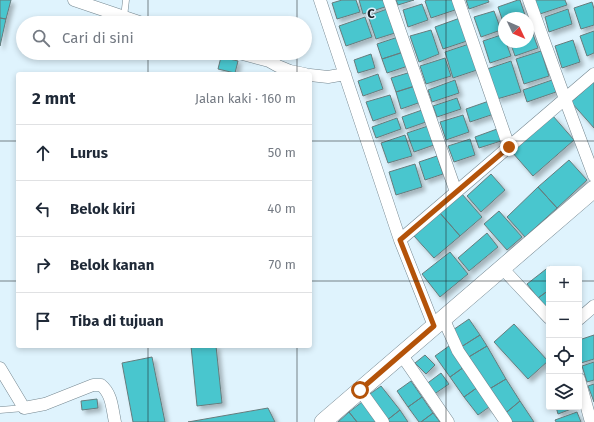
<!DOCTYPE html>
<html lang="id">
<head>
<meta charset="utf-8">
<style>
  body { margin:0; font-family:"Fira Sans",sans-serif; background:#f2f2f3; color:#1f2937 }
  .controls { position:absolute; right:12px; bottom:12px; display:grid; overflow:hidden; border-radius:4px; box-shadow:0 2px 6px #0003 }
  .controls button { width:36px; height:36px; display:grid; place-items:center; padding:0; border:0; border-bottom:1px solid #e0e1e3; background:#fff; color:#1f2937; font:20px sans-serif }
  .compass { position:absolute; left:498px; top:12px; width:36px; height:36px; border-radius:50%; background:#fff; box-shadow:0 2px 6px #0003; rotate:134deg }
  .stop { position:absolute; width:12px; height:12px; margin:-9px; border:3px solid #b45309; border-radius:50%; background:#fff }
  .stop.end { background:#b45309; border-color:#fff; box-shadow:0 1px 4px #0008 }
  .list { margin:0; padding:0; list-style:none }
  h2 { display:flex; justify-content:space-between; align-items:center; height:52px; margin:0; padding:0 16px; font-size:17px }
  h2 small { font-size:13px; font-weight:400; color:#747a83 }
  .list li { display:grid; grid-template-columns:26px 1fr auto; gap:12px; align-items:center; box-sizing:border-box; height:56px; padding:0 16px; border-top:1px solid #e0e1e3 }
  .list b { display:block; font-size:15px; white-space:nowrap }
  .list em { font-size:13px; font-style:normal; color:#747a83 }
  .icon { flex:none; width:22px; height:22px; fill:none; stroke:currentColor; stroke-width:2; stroke-linecap:round; stroke-linejoin:round }
  .map { position:relative; flex:none; width:594px; height:422px; overflow:hidden }
  .search { position:absolute; background:#fff; box-shadow:0 2px 6px #0003; left:16px; top:16px; width:296px; height:44px; display:flex; align-items:center; gap:10px; box-sizing:border-box; padding:0 14px; border-radius:22px; color:#747a83; font-size:15px }
  .panel { position:absolute; background:#fff; box-shadow:0 2px 6px #0003; left:16px; top:72px; width:296px; height:276px; border-radius:4px }
  .map>svg:first-child { display:block }
</style>
</head>
<body>
<div class="map">
<svg width="594" height="422" viewBox="0 0 594 422">
  <defs>
    <filter id="shadow"><feDropShadow dx="3.5" dy="3.5" stdDeviation="2" flood-color="#0004"/></filter>
  </defs>
  <rect width="100%" height="100%" fill="#dff3fd"/>
  <path fill="#48c6ce" stroke="#667c7d" filter="url(#shadow)" d="M0 0H11L6 19 0 18Z
    M342 0H356L360 12 337 19 332 3Z
    M359 0H386L388 6 363 14Z
    M396 0H414L398 5Z
    M427 0H455L458 9 431 18 425 1Z
    M466 0H488L489 2 469 9Z
    M518 0H520L526 18H504V25L498 7Z
    M535 0H565L567 5 540 14Z
    M592 2 594 9V25L581 29 574 8Z
    M422 4 428 20 408 27 403 10Z
    M387 9 395 33 376 39 368 16Z
    M568 9 572 24 549 32 545 17Z
    M494 11 501 30 481 37 474 17Z
    M365 17 372 37 346 46 339 26Z
    M0 18 6 19 0 46Z
    M460 18 467 41 443 49 435 27Z
    M530 26 538 48 515 56 510 42H528V27Z
    M431 30 439 54 419 62 410 36Z
    M594 31V53L587 56 580 36Z
    M504 34V42H506L511 56 490 63 483 41Z
    M398 37 403 52 382 59 377 44Z
    M573 40 580 62 562 68 555 46Z
    M469 44 477 70 453 78 445 52Z
    M541 51 549 76 524 84 516 59Z
    M404 52 408 66 387 73 382 59Z
    M371 54 375 68 358 73 354 60Z
    M221 57 238 61 235 73 218 69Z
    M445 58 451 76 426 84 420 66Z
    M511 61 521 92 497 99 487 69Z
    M411 72 415 86 396 92 391 78Z
    M378 74 383 89 363 96 358 81Z
    M455 80 459 93 432 102 428 90Z
    M552 80 556 92 527 102 523 90Z
    M594 82V128L571 102Z
    M415 86 421 102 401 109 396 92Z
    M390 95 396 113 373 121 366 102Z
    M457 98 461 109 437 117 433 106Z
    M489 101 494 114 470 122 466 109Z
    M422 110 426 122 406 129 402 117Z
    M463 115 469 132 446 140 440 122Z
    M553 116 574 140 533 176 512 152Z
    M397 118 401 129 376 138 372 127Z
    M428 126 434 145 414 152 407 133Z
    M497 129 501 141 479 148 475 137Z
    M405 135 412 156 388 163 381 143Z
    M470 139 475 155 454 162 448 146Z
    M437 156 443 174 425 180 419 162Z
    M569 160 587 180 557 208 538 187Z
    M415 164 422 187 396 195 389 172Z
    M491 174 505 190 481 212 467 196Z
    M538 187 557 208 525 237 507 217Z
    M462 194 482 217 460 236 440 213Z
    M499 211 522 237 507 250 484 224Z
    M440 213 460 236 434 258 414 236Z
    M487 233 498 247 469 271 458 258Z
    M450 252 468 274 440 297 422 274Z
    M550 266 552 269H549V290L538 298 527 284Z
    M549 290V309L547 310 538 298Z
    M469 319 480 335 461 347 450 332Z
    M514 324 548 361 528 379 494 342Z
    M480 335 487 346 467 358 461 347Z
    M594 335V359L581 363 579 356V340Z
    M191 346H216L222 403 197 406Z
    M449 346 464 367 450 377 435 356Z
    M487 346 506 379 486 391 467 358Z
    M425 355 435 365 426 374 415 363Z
    M152 357 165 422H133L122 363Z
    M594 362V380L587 382 582 366Z
    M464 367 478 387 464 397 450 377Z
    M441 373 449 384 433 395 425 385Z
    M506 379 520 401 502 416 486 391Z
    M411 381 422 397 408 407 397 391Z
    M594 384V402L588 386Z
    M381 386 400 410 386 421 367 396Z
    M478 387 492 405 478 415 464 397Z
    M422 397 433 413 421 422H419L408 407Z
    M97 399 98 408 82 410 81 401Z
    M520 401 534 422H507L502 416Z
    M362 402 379 422H357L349 412Z
    M556 407H573L574 408 558 414Z
    M268 408 275 422H188Z
    M400 410 408 422H386V421Z
    M349 412 357 422H338Z
    M577 412 581 422H556L555 420Z
    M433 413 440 422H421Z"/>
  <g fill="none" stroke-linecap="round" stroke-linejoin="round">
    <defs>
      <path id="lane" d="M124 17 126 0
        M0 410 24 408"/>
      <path id="street" d="M74 0 142 23
        M320 0 400 240 594 74
        M389 0 456 192
        M458 0 509 147
        M529 0 565 99 594 176
        M239 53 269 61 278 66 290 71 305 74
        M310 75 328 77 345 74
        M400 240 434 326
        M502 268 549 318
        M443 318 458 351 506 422
        M579 319 594 306
        M401 354 448 422
        M0 368 24 408 45 404 93 385H101C112 394 112 408 115 422
        M579 379 591 422
        M360 390 383 422"/>
      <path id="secondary" d="M323 422 594 189"/>
    </defs>
    <use href="#lane" stroke="#758790" stroke-width="7"/>
    <use href="#street" stroke="#758790" stroke-width="13"/>
    <use href="#secondary" stroke="#758790" stroke-width="18"/>
    <use href="#lane" stroke="#fff" stroke-width="6"/>
    <use href="#street" stroke="#fff" stroke-width="12"/>
    <use href="#secondary" stroke="#fff" stroke-width="17"/>
  </g>
  <g fill="none" stroke-linecap="round" stroke-linejoin="round">
    <path stroke="#b45309" stroke-width="5" d="M360 390 434 326 400 240 509 147"/>
  </g>
  <path fill="none" stroke="#1d2428" stroke-width="1" stroke-opacity="0.55" d="M148 0V23M297 0V23M446 0V422M148 53V74M297 53V74M0 141H18M310 141H594M0 281H18M310 281H549M579 281H594M148 346V422M297 346V422"/>
  <g font-size="13" text-anchor="middle" font-weight="bold" fill="#1d2428" stroke="#dff3fd" stroke-width="3" stroke-linejoin="round" paint-order="stroke">
    <text x="371" y="18">C</text>
  </g>
</svg>
<div class="controls">
<button>+</button>
<button>−</button>
<button><svg class="icon" aria-label="locate" viewBox="0 0 24 24"><circle cx="12" cy="12" r="6"/><path d="M12 2v4M12 18v4M2 12h4M18 12h4"/></svg></button>
<button><svg class="icon" aria-label="layers" viewBox="0 0 24 24"><path d="M12 4l9 5-9 5-9-5zM3 14l9 5 9-5"/></svg></button>
</div>
<svg class="compass" viewBox="-18 -18 36 36"><path d="M0-13l5 13h-10z" fill="#e53935"/><path d="M0 13l5-13h-10z" fill="#747a83"/></svg>
<div class="stop" style="left:360px;top:390px"></div>
<div class="stop end" style="left:509px;top:147px"></div>
<div class="search"><svg class="icon" aria-label="search" viewBox="0 0 24 24"><circle cx="10" cy="10" r="6"/><path d="M15 15l6 6"/></svg>Cari di sini</div>
<section class="panel">
<h2>2 mnt<small>Jalan kaki · 160 m</small></h2>
<ul class="list">
<li><svg class="icon" aria-label="ahead" viewBox="0 0 24 24"><path d="M12 20V5M6 11l6-6 6 6"/></svg><div><b>Lurus</b></div><em>50 m</em></li>
<li><svg class="icon" aria-label="left" viewBox="0 0 24 24"><path d="M17 20v-9H6M10 6l-5 5 5 5"/></svg><div><b>Belok kiri</b></div><em>40 m</em></li>
<li><svg class="icon" aria-label="right" viewBox="0 0 24 24"><path d="M7 20v-9h11M14 6l5 5-5 5"/></svg><div><b>Belok kanan</b></div><em>70 m</em></li>
<li><svg class="icon" aria-label="arrive" viewBox="0 0 24 24"><path d="M6 21V4h12l-3 4 3 4H6"/></svg><div><b>Tiba di tujuan</b></div></li>
</ul>
</section>
</div>
</body>
</html>
